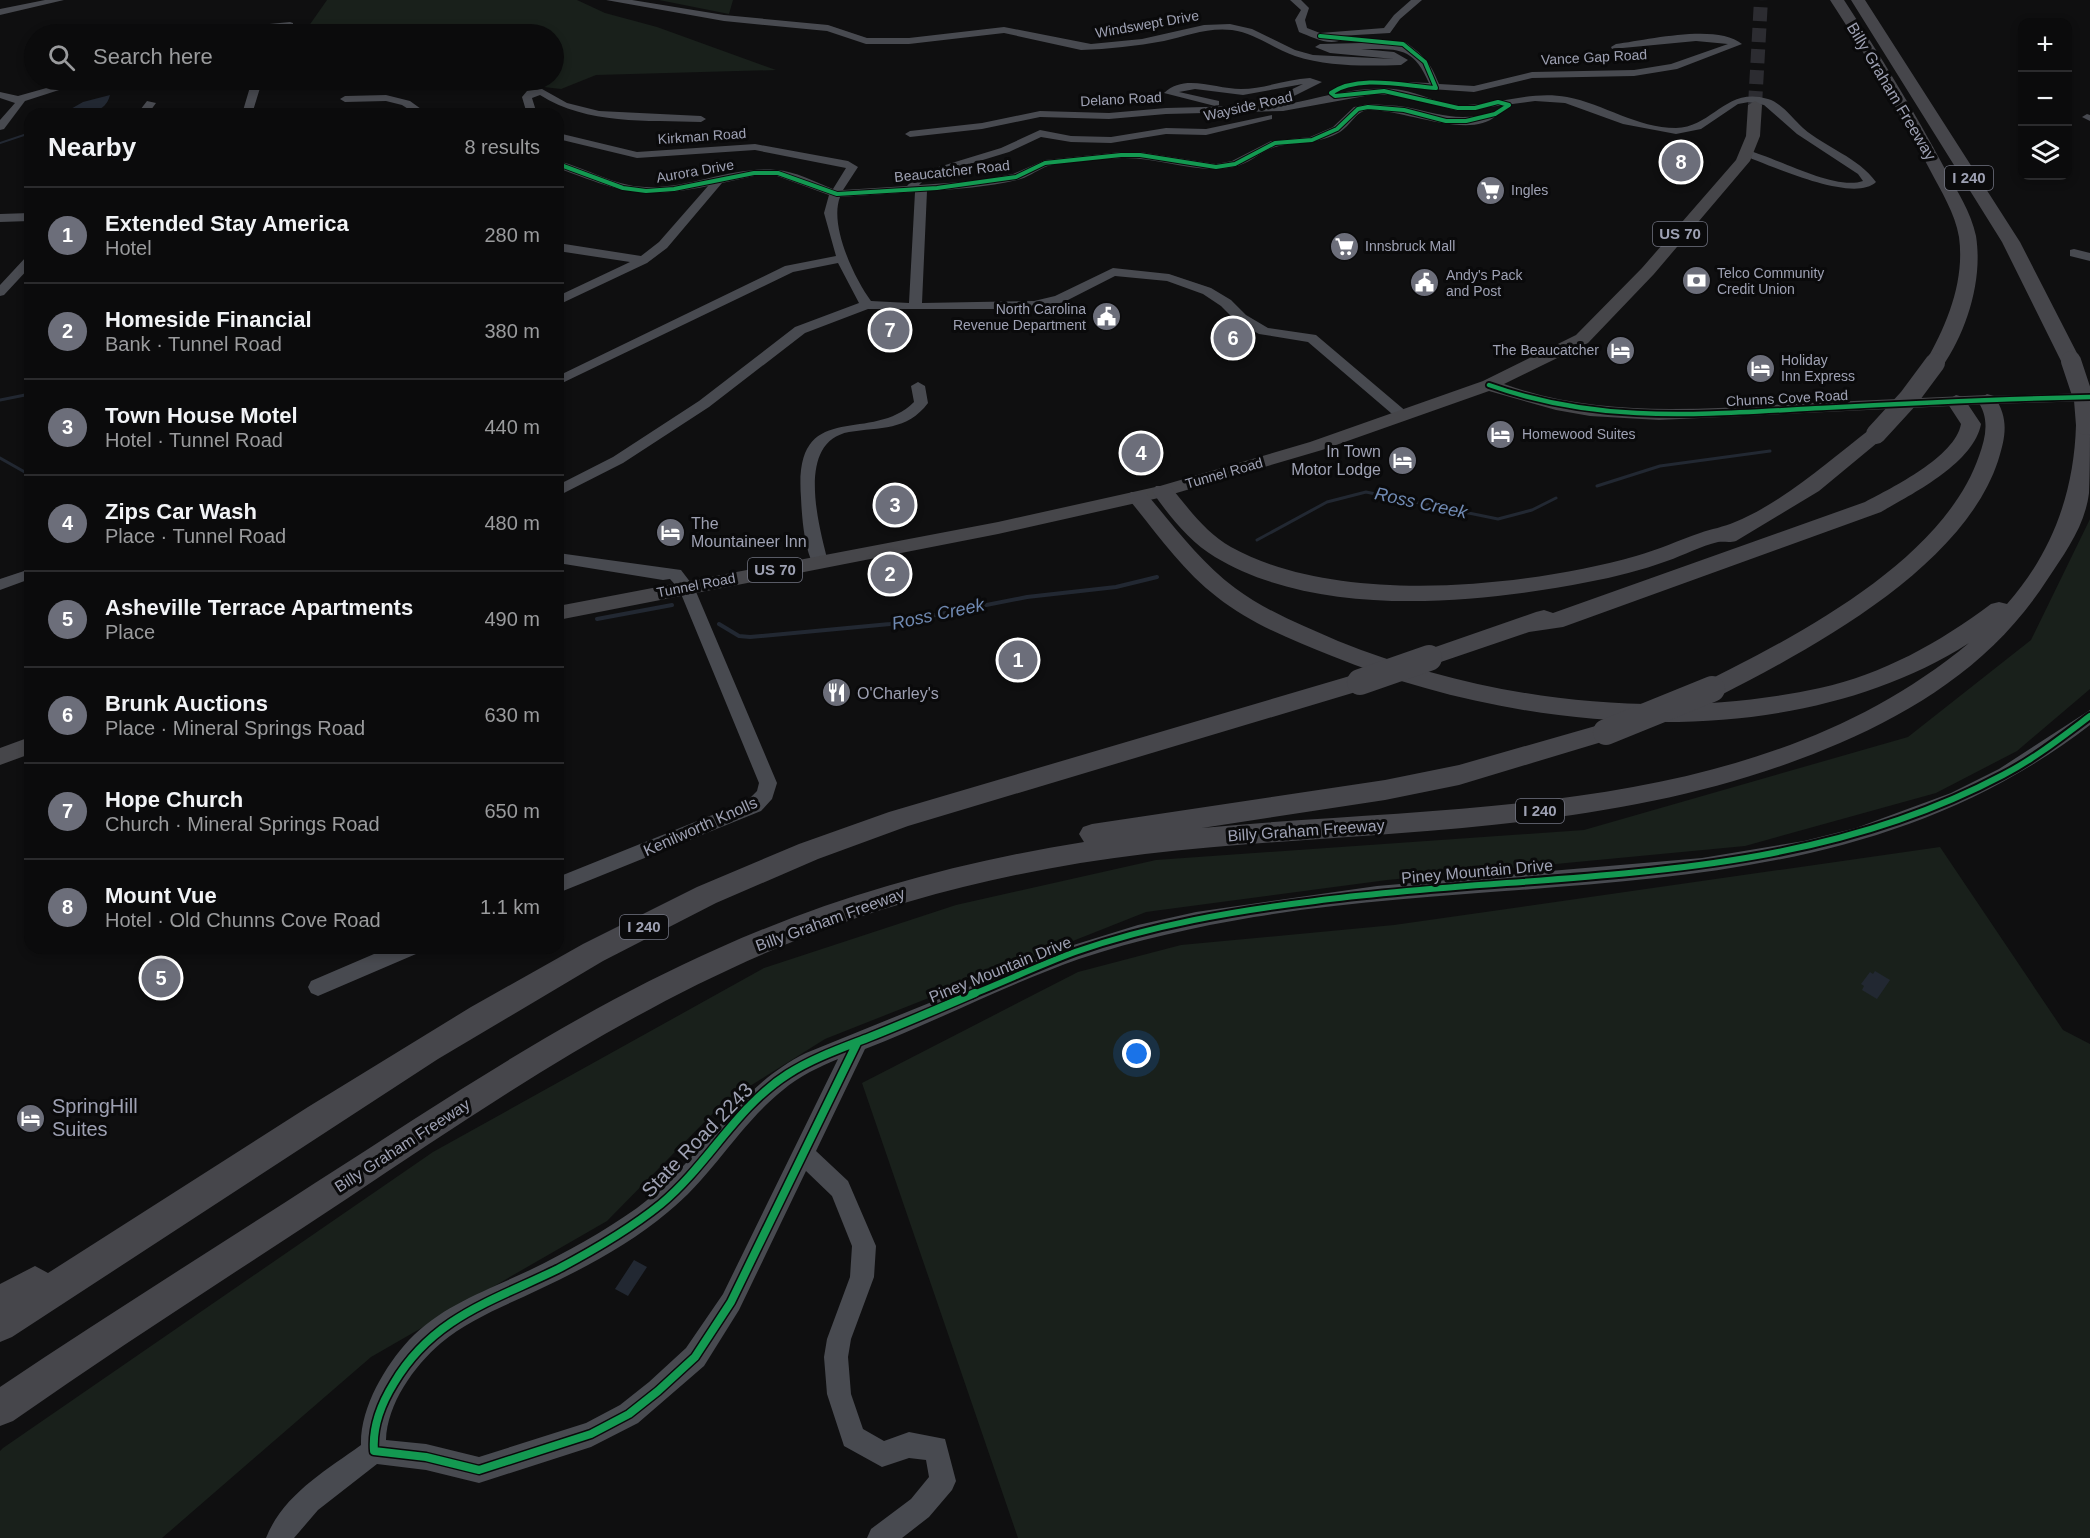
<!DOCTYPE html>
<html lang="en">
<head>
<meta charset="utf-8">
<style>
  body { margin:0; font-family:Helvetica,sans-serif; background:#141415; color:#f1f3f6 }
  .controls { position:absolute; right:18px; top:18px; display:grid; overflow:hidden; border-radius:12px; box-shadow:0 3px 9px #0003 }
  .controls button { width:54px; height:54px; display:grid; place-items:center; padding:0; border:0; border-bottom:2px solid #2b2b2d; background:#0b0b0c; color:#f1f3f6; font:30px sans-serif }
  .you { position:absolute; left:1137px; top:1054px; width:21px; height:21px; margin:-15px; border:4px solid #fff; border-radius:50%; background:#1a73e8; box-shadow:0 0 0 9px #1a73e833 }
  .badge { display:grid; place-items:center; width:39px; height:39px; border-radius:50%; background:#6c6e7a; color:#fff; font-size:20px; font-weight:700 }
  .pin { position:absolute; translate:-50% -50%; border:3px solid #fff; box-shadow:0 2px 6px #0006 }
  .list { margin:0; padding:0; list-style:none }
  h2 { display:flex; justify-content:space-between; align-items:center; height:78px; margin:0; padding:0 24px; font-size:26px }
  h2 small { font-size:20px; font-weight:400; color:#9a9b9d }
  .list li { display:grid; grid-template-columns:39px 1fr auto; gap:18px; align-items:center; box-sizing:border-box; height:96px; padding:0 24px; border-top:2px solid #2b2b2d }
  .list b { display:block; font-size:22px; white-space:nowrap }
  .list p { margin:0; font-size:20px; white-space:nowrap; color:#9a9b9d }
  .list em { font-size:20px; font-style:normal; color:#9a9b9d }
  .icon { flex:none; width:33px; height:33px; fill:none; stroke:currentColor; stroke-width:2; stroke-linecap:round; stroke-linejoin:round }
  .map { position:relative; flex:none; width:2090px; height:1538px; overflow:hidden }
  .search { position:absolute; background:#0b0b0c; box-shadow:0 3px 9px #0003; left:24px; top:24px; width:540px; height:66px; display:flex; align-items:center; gap:15px; box-sizing:border-box; padding:0 21px; border-radius:33px; color:#9a9b9d; font-size:22px }
  .panel { position:absolute; background:#0b0b0c; box-shadow:0 3px 9px #0003; left:24px; top:108px; width:540px; height:846px; border-radius:18px }
  .map>svg:first-child { display:block }
</style>
</head>
<body>
<div class="map">
<svg width="2090" height="1538" viewBox="0 0 2090 1538">
  <rect width="100%" height="100%" fill="#0f0f10"/>
  <path fill="#19201b" d="M327 0H577L605 13 657 27 776 70 596 75 561 89 535 86 546 80H554V34H312L306 30Z
    M659 0H733L729 14Z
    M410 80H516L441 88Z
    M2090 519V689L2017 751 1936 793 1745 846 1387 880 1146 912 825 1039 723 1103 607 1221 371 1357 162 1538H0V1451L3 1448 433 1152 764 968 956 905 1156 860 1584 830 1908 737 2031 640Z
    M1940 847 2063 1030 2090 1044V1538H1018L862 1083 1078 972 1181 945 1394 925Z"/>
  <path fill="#222832" d="M110 95C105 116 81 114 62 114L83 102Z
    M1875 971 1890 980 1877 999 1862 990 1864 986 1861 984 1870 972 1873 974Z
    M634 1260 647 1267 628 1296 615 1289Z"/>
  <g fill="none" stroke-linecap="round" stroke-linejoin="round">
    <path stroke="#222832" stroke-width="2" d="M0 143 30 133"/>
    <path stroke="#222832" stroke-width="3" d="M0 400 30 394
      M0 458 30 475
      M1597 486 1660 466 1770 451
      M1257 540 1327 502 1366 492 1498 519 1532 510 1556 498"/>
    <path stroke="#222832" stroke-width="4" d="M597 619 672 605
      M719 624 739 636 750 637 890 624 1027 597 1116 587 1157 577"/>
    <path stroke="#2c2c31" stroke-width="14" stroke-dasharray="14 7" stroke-linecap="butt" d="M1755 105 1761 0"/>
    <path fill="#484a50" fill-rule="evenodd" d="M45 0H64L0 15V9Z
      M606 0H632L724 15 828 25 867 38H909L1004 27 1091 44 1142 39 1204 25 1230 24 1252 29 1295 50 1313 55 1394 59 1330 53 1315 47 1320 44 1405 42C1423 55 1430 61 1439 84L1474 86 1532 72 1634 70 1671 64 1728 44 1696 41 1612 49 1611 47 1616 44C1647 40 1717 23 1742 44L1677 69 1634 76 1532 78 1474 92 1402 87 1401 85 1406 82 1429 83C1413 46 1398 49 1361 49L1394 52 1408 60 1401 65C1366 66 1329 67 1295 56 1274 49 1255 33 1232 30 1208 27 1186 36 1164 41 1136 46 1109 49 1081 50L1004 33 909 44H866L827 31 724 21Z
      M1290 0H1301L1309 8 1305 20 1307 28 1320 33 1384 28 1394 15 1411 0H1422L1400 19 1390 33 1339 36 1343 39C1330 47 1312 37 1299 32L1295 20 1301 10Z
      M290 22 293 23V27L221 34H190L195 31Z
      M1310 78 1322 82 1292 97V101L1288 104C1324 97 1364 84 1401 90 1420 93 1439 104 1458 105 1493 107 1528 90 1567 97 1604 104 1637 128 1676 128 1713 127 1726 86 1768 99 1782 103 1793 119 1803 128 1826 148 1858 157 1876 182 1853 204 1770 165 1742 155V151L1746 150C1776 157 1834 191 1863 181L1858 174 1797 134 1764 105 1749 102 1738 104 1701 129 1676 134 1623 124 1565 103 1535 101 1458 111 1401 96 1376 94 1283 111 1166 114 1109 119 1040 117 982 129 910 137 905 134 910 131 982 123 1040 111 1109 113 1166 108 1283 105 1287 104 1282 101V94L1303 84 1243 95 1195 89 1179 92 1219 101V105L1215 106 1164 93C1184 73 1216 89 1241 89 1264 89 1287 79 1310 78Z
      M75 80H90L25 101 4 129 0 130V120L15 103 0 98V92L18 96Z
      M257 80H267L260 88 252 114H242L250 87Z
      M542 89 567 103 599 111 701 116 706 119 701 122C647 120 587 125 540 95L532 98 537 114H527L522 97 527 91Z
      M386 95 410 101 428 114H416L402 105 386 101 345 102 340 99 345 96Z
      M147 101 156 103 148 114H137Z
      M1368 104C1381 105 1394 105 1406 107 1439 114 1458 122 1491 113L1496 116C1469 140 1403 109 1368 110 1356 111 1350 126 1340 132 1320 144 1301 141 1279 146 1263 149 1250 164 1234 167 1197 175 1160 157 1122 158 1102 159 1064 160 1045 167 1036 171 1027 178 1017 180 987 187 957 189 927 191L922 303 1034 301 1055 296 1113 268 1169 274 1211 288 1231 300 1246 315 1268 328 1316 335 1408 413V419H1398L1308 342 1259 334 1236 321 1221 306 1203 294 1167 281 1115 276 1064 302 1034 309H868L805 333 709 407 623 463 558 496V485L613 457 699 401 795 327 859 303 838 263 793 272 558 385V376L785 266 836 256 824 213 829 195 777 176H754L722 183 667 248 647 263 558 305V296L630 262 558 251V243L641 256 659 242 708 186C639 200 622 192 558 168V161C587 168 614 186 645 187 690 189 732 166 776 170 795 171 815 182 833 189L846 168 755 150 637 158 558 139V133L637 152 755 144 848 161 858 167 843 190 907 186 919 173 1001 148 1040 130 1071 136 1111 137 1166 128 1206 129 1272 115V119L1206 135 1166 134 1111 143 1071 142 1041 137 1009 152 927 177 919 185 976 181 1013 174 1045 160 1121 152H1140L1216 164 1232 161 1271 141 1310 137 1333 127 1354 107ZM915 192 909 303 871 301C854 278 829 225 840 197Z
      M2087 114 2090 115V121L2082 117Z
      M30 213V221L0 222V214Z
      M2074 249 2090 253V261L2070 256V250Z
      M30 256V267L4 295 0 296V285L26 257Z
      M918 382 925 386 928 403C907 431 880 427 849 432 795 442 819 526 828 562L826 566H814C804 548 802 518 801 498 793 395 870 446 914 402L911 386Z
      M2090 393V401L1987 404 1980 400 1987 396Z
      M558 553 681 570 694 587 777 783 772 799 761 811 558 893V877L747 801 757 791 759 783 679 589 670 579 663 580 558 563Z
      M30 569V579L0 590V579Z
      M2090 710V725C1843 915 1544 869 1254 917 1195 927 1136 940 1079 959 1006 985 937 1021 865 1049L816 1151 848 1181 876 1246 874 1277 851 1339 848 1357 851 1394 863 1429 884 1441 909 1432 945 1439 956 1481 952 1490 929 1517 902 1538H867L871 1529 911 1499 929 1477 926 1460 909 1458 882 1467 844 1446 827 1394 824 1357 827 1339 850 1277 852 1246 832 1196 806 1171 739 1310 704 1366 638 1423 591 1447 479 1483 426 1470 377 1464 318 1510 294 1538H266C283 1495 325 1471 361 1445 360 1408 385 1366 409 1340 442 1305 488 1290 530 1270 567 1252 603 1232 637 1208 700 1163 734 1088 806 1053L1067 947 1138 925 1196 912 1377 886 1702 858 1804 841 1856 828 1951 793 1999 769ZM838 1059 723 1294 686 1348 649 1382 620 1405 586 1423 479 1457 426 1444 386 1440C387 1404 414 1366 441 1343 469 1319 507 1305 540 1289 585 1268 630 1244 668 1212 712 1177 739 1125 783 1090 799 1076 819 1067 838 1059Z
      M388 948H419L416 954 318 996 311 993 308 987 311 981Z"/>
    <path fill="#46464a" fill-rule="evenodd" d="M1755 101 1762 105 1760 136 1750 161 1654 274 1588 343 1504 384C1595 417 1692 410 1787 404 1854 401 1920 398 1987 395L1996 400 1993 404 1659 420 1590 416 1556 410 1489 391 1322 450 1163 497 998 534 558 620V606L998 522 1160 486 1310 442 1483 381 1576 335 1642 268 1736 160 1746 136 1748 105Z
      M30 737V754L0 765V748Z"/>
    <path fill="#46464b" fill-rule="evenodd" d="M1830 0H1844C1880 55 1914 111 1945 169 1957 191 1971 212 1976 236 1983 280 1967 331 1942 367H1928L1925 363C1947 325 1965 281 1959 237 1955 213 1941 191 1930 170 1899 111 1866 55 1830 0Z
      M1851 0H1865L2020 242 2081 361 2078 365H2064L2061 361 2002 242Z
      M1987 394 1994 396C2009 418 2006 436 1998 461 1963 567 1815 647 1721 695L1712 698 1703 695 1700 689 1703 683C1797 636 1943 561 1979 456 1986 437 1990 418 1977 400Z
      M1956 395 1963 397 1981 424C1974 463 1912 494 1881 512L1563 627 1529 632 1429 666 1421 664 1417 658 1421 652 1536 612 1544 610 1553 613 1865 502C1893 487 1955 457 1961 424L1946 401Z
      M2086 419 2090 420C2090 444 2090 470 2089 493 2085 526 2065 553 2047 580 1997 658 1923 707 1840 743 1618 839 1380 827 1145 854 1028 868 912 895 802 938 639 1002 493 1101 348 1198 236 1272 123 1344 13 1421L0 1426V1387C104 1317 210 1251 315 1183 446 1099 576 1011 719 948 835 896 958 862 1084 842L1079 834 1083 827 1092 824 1385 780 1459 765 1606 723 1615 726 1618 732 1615 738 1459 785 1385 800 1202 828C1461 803 1757 819 1969 643 1789 758 1522 734 1332 656 1292 640 1251 624 1217 597 1183 571 1158 535 1131 502L1127 497 1131 492H1145C1173 525 1200 562 1235 588 1266 611 1303 626 1338 641 1487 701 1662 722 1820 688 1883 674 1939 643 1991 604L1999 602 2007 604C2052 553 2074 493 2076 425L2079 421Z
      M1876 428 1883 430 1886 434 1883 438 1819 491 1736 541C1729 543 1724 541 1718 542 1701 546 1684 555 1667 561 1642 570 1615 577 1588 582 1475 604 1318 619 1215 557 1190 542 1168 515 1152 491L1156 486H1170C1188 508 1206 533 1231 547 1337 606 1522 588 1636 556 1658 550 1679 540 1700 533 1711 529 1724 527 1735 522 1782 503 1829 461 1869 430Z
      M1360 673 1369 676 1372 682 1369 688 908 826 818 859 716 903 603 961 438 1059 12 1337 0 1342V1284L35 1266 48 1273 308 1107 471 1007 583 944 697 887 799 844 889 812Z"/>
    <path stroke="#46464b" stroke-width="20" d="M2071 361 2084 400 2086 425
      M1876 434 1909 398 1935 363"/>
    <path stroke="#46464b" stroke-width="26" d="M1360 682 1429 658
      M1606 732 1712 689"/>
    <defs>
      <path id="cycleway-far3" d="M558 164 623 188 646 191 674 189 754 173H778L837 194 937 188 1016 177 1045 163 1121 155H1140L1216 167 1235 164 1275 143 1312 140 1337 129 1358 109 1368 107 1404 110 1446 121H1466L1495 114 1509 105 1498 102 1475 108H1458L1384 91 1335 96 1331 93C1358 74 1405 86 1436 88L1425 62 1403 44 1320 36"/>
      <path id="cycleway-far2" d="M1489 385C1602 425 1704 414 1822 408 1911 403 2001 399 2090 397"/>
      <path id="cycleway-far1" d="M971 995C1006 981 1040 965 1075 952 1152 925 1234 911 1315 901 1549 870 1788 889 2003 775 2034 759 2062 737 2090 716"/>
      <path id="cycleway" d="M857 1043 731 1302 695 1357 658 1391 629 1414 591 1434 479 1470 426 1457 374 1451C372 1426 381 1404 394 1383 433 1317 493 1301 558 1269 594 1250 630 1229 661 1204 708 1165 736 1107 788 1074 813 1058 842 1048 870 1037 905 1023 940 1008 975 993"/>
    </defs>
    <use href="#cycleway-far3" stroke="#0a0a0b" stroke-width="6"/>
    <use href="#cycleway-far2" stroke="#0a0a0b" stroke-width="8"/>
    <use href="#cycleway-far1" stroke="#0a0a0b" stroke-width="10"/>
    <use href="#cycleway" stroke="#0a0a0b" stroke-width="11"/>
    <use href="#cycleway-far3" stroke="#139951" stroke-width="4"/>
    <use href="#cycleway-far2" stroke="#139951" stroke-width="4.5"/>
    <use href="#cycleway-far1" stroke="#139951" stroke-width="6"/>
    <use href="#cycleway" stroke="#139951" stroke-width="8"/>
  </g>
  <defs>
    <symbol id="supermarket-disc" viewBox="-11 -11 22 22"><circle r="9.5" fill="#6c6e7a" stroke="#0a0a0b"/><path d="M-6-5.5h2.5l.6 2H6L4.5 2H-2.5L-4.4-4H-6ZM-1.5 3.2a1.3 1.3 0 1 0 .1 0ZM3 3.2a1.3 1.3 0 1 0 .1 0Z" fill="#fff"/></symbol>
    <symbol id="bank-disc" viewBox="-11 -11 22 22"><circle r="9.5" fill="#6c6e7a" stroke="#0a0a0b"/><path d="M-6-4H6V4H-6ZM0-2.3a2.3 2.3 0 1 0 0 4.6a2.3 2.3 0 1 0 0-4.6Z" fill="#fff"/></symbol>
    <symbol id="civic-disc" viewBox="-11 -11 22 22"><circle r="9.5" fill="#6c6e7a" stroke="#0a0a0b"/><path d="M-.6-6.5H3V-4.5H.6V-3L4-1V1h2V6H-6V1h2V-1L-.6-3ZM-1.2 2.5V6h2.4V2.5Z" fill="#fff"/></symbol>
    <symbol id="hotel-disc" viewBox="-11 -11 22 22"><circle r="9.5" fill="#6c6e7a" stroke="#0a0a0b"/><path d="M-6-4.5h1.5V1H6V5H4.5V3h-9V5H-6ZM-4 0a1.8 1.8 0 1 1 3.6 0ZM.5 0V-2.5h3Q6-2.5 6 0Z" fill="#fff"/></symbol>
    <symbol id="restaurant-disc" viewBox="-11 -11 22 22"><circle r="9.5" fill="#6c6e7a" stroke="#0a0a0b"/><path d="M-5-6h1v4h1v-4h1v4h1v-4h1v5L-1.5 .5V6h-2V.5L-5-1ZM5-6V6H3V1.5H1.5Q1.5-4 5-6Z" fill="#fff"/></symbol>
  </defs>
  <g fill-rule="evenodd">
    <use href="#supermarket-disc" x="1474" y="174" width="33" height="33"/>
    <use href="#supermarket-disc" x="1328" y="230" width="33" height="33"/>
    <use href="#bank-disc" x="1680" y="264" width="33" height="33"/>
    <use href="#civic-disc" x="1408" y="266" width="33" height="33"/>
    <use href="#civic-disc" x="1090" y="300" width="33" height="33"/>
    <use href="#hotel-disc" x="1604" y="334" width="33" height="33"/>
    <use href="#hotel-disc" x="1744" y="352" width="33" height="33"/>
    <use href="#hotel-disc" x="1484" y="418" width="33" height="33"/>
    <use href="#hotel-disc" x="1386" y="444" width="33" height="33"/>
    <use href="#hotel-disc" x="654" y="516" width="33" height="33"/>
    <use href="#restaurant-disc" x="820" y="676" width="33" height="33"/>
    <use href="#hotel-disc" x="14" y="1102" width="33" height="33"/>
  </g>
  <g text-anchor="middle" stroke-width="6" stroke-linejoin="round" paint-order="stroke">
    <g font-size="14" fill="#9ea1b3" stroke="#0a0a0b">
      <text transform="translate(1147 24) rotate(-10)" y="5">Windswept Drive</text>
      <text transform="translate(1594 57) rotate(-3)" y="5">Vance Gap Road</text>
      <text transform="translate(1121 99) rotate(-3)" y="5">Delano Road</text>
      <text transform="translate(1248 106) rotate(-13)" y="5">Wayside Road</text>
      <text transform="translate(702 136) rotate(-4)" y="5">Kirkman Road</text>
      <text transform="translate(695 171) rotate(-10)" y="5">Aurora Drive</text>
      <text transform="translate(952 171) rotate(-6)" y="5">Beaucatcher Road</text>
      <text transform="translate(1787 398) rotate(-3)" y="5">Chunns Cove Road</text>
      <text transform="translate(1224 473) rotate(-16)" y="5">Tunnel Road</text>
      <text transform="translate(696 585) rotate(-11)" y="5">Tunnel Road</text>
    </g>
    <g font-size="14" fill="#9ea1b3" stroke="#0a0a0b" text-anchor="start">
      <text x="1511" y="195">Ingles</text>
      <text x="1365" y="251">Innsbruck Mall</text>
      <text x="1717" y="278">Telco Community<tspan x="1717" dy="16">Credit Union</tspan></text>
      <text x="1446" y="280">Andy's Pack<tspan x="1446" dy="16">and Post</tspan></text>
      <text x="1086" y="314" text-anchor="end">North Carolina<tspan x="1086" dy="16">Revenue Department</tspan></text>
      <text x="1599" y="355" text-anchor="end">The Beaucatcher</text>
      <text x="1781" y="365">Holiday<tspan x="1781" dy="16">Inn Express</tspan></text>
      <text x="1522" y="439">Homewood Suites</text>
    </g>
    <g fill="#0a0a0b" stroke="#727481" stroke-width="1.5">
      <rect x="1945" y="166" width="48" height="24" rx="4.5"/>
      <rect x="1653" y="222" width="54" height="24" rx="4.5"/>
      <rect x="748" y="558" width="54" height="24" rx="4.5"/>
      <rect x="1516" y="799" width="48" height="24" rx="4.5"/>
      <rect x="620" y="915" width="48" height="24" rx="4.5"/>
    </g>
    <g font-size="15" font-weight="bold" fill="#9ea1b3">
      <text x="1969" y="183">I 240</text>
      <text x="1680" y="239">US 70</text>
      <text x="775" y="575">US 70</text>
      <text x="1540" y="816">I 240</text>
      <text x="644" y="932">I 240</text>
    </g>
    <g font-size="16" fill="#9ea1b3" stroke="#0a0a0b">
      <text transform="translate(1892 91) rotate(59)" y="6">Billy Graham Freeway</text>
      <text transform="translate(700 826) rotate(-24)" y="6">Kenilworth Knolls</text>
      <text transform="translate(1306 830) rotate(-4)" y="6">Billy Graham Freeway</text>
      <text transform="translate(1477 871) rotate(-5)" y="6">Piney Mountain Drive</text>
      <text transform="translate(830 919) rotate(-20)" y="6">Billy Graham Freeway</text>
      <text transform="translate(1000 969) rotate(-22)" y="6">Piney Mountain Drive</text>
      <text transform="translate(402 1145) rotate(-33)" y="6">Billy Graham Freeway</text>
    </g>
    <g font-size="16" fill="#9ea1b3" stroke="#0a0a0b" text-anchor="start">
      <text x="1381" y="457" text-anchor="end">In Town<tspan x="1381" dy="18">Motor Lodge</tspan></text>
      <text x="691" y="529">The<tspan x="691" dy="18">Mountaineer Inn</tspan></text>
      <text x="857" y="699">O'Charley's</text>
    </g>
    <g font-size="18" font-style="italic" fill="#708ab3" stroke="#0a0a0b">
      <text transform="translate(1421 503) rotate(12)" y="6">Ross Creek</text>
      <text transform="translate(938 614) rotate(-12)" y="6">Ross Creek</text>
    </g>
    <g font-size="20" fill="#9ea1b3" stroke="#0a0a0b" text-anchor="start">
      <text x="52" y="1113">SpringHill<tspan x="52" dy="23">Suites</tspan></text>
    </g>
    <g font-size="20" fill="#9ea1b3" stroke="#0a0a0b">
      <text transform="translate(697 1140) rotate(-46)" y="7">State Road 2243</text>
    </g>
  </g>
</svg>
<div class="controls">
<button>+</button>
<button>−</button>
<button><svg class="icon" aria-label="layers" viewBox="0 0 24 24"><path d="M12 4l9 5-9 5-9-5zM3 14l9 5 9-5"/></svg></button>
</div>
<div class="you"></div>
<div class="pin badge" style="left:1018px;top:660px">1</div>
<div class="pin badge" style="left:890px;top:574px">2</div>
<div class="pin badge" style="left:895px;top:505px">3</div>
<div class="pin badge" style="left:1141px;top:453px">4</div>
<div class="pin badge" style="left:161px;top:978px">5</div>
<div class="pin badge" style="left:1233px;top:338px">6</div>
<div class="pin badge" style="left:890px;top:330px">7</div>
<div class="pin badge" style="left:1681px;top:162px">8</div>
<div class="search"><svg class="icon" aria-label="search" viewBox="0 0 24 24"><circle cx="10" cy="10" r="6"/><path d="M15 15l6 6"/></svg>Search here</div>
<section class="panel">
<h2>Nearby<small>8 results</small></h2>
<ul class="list">
<li><span class="badge">1</span><div><b>Extended Stay America</b><p>Hotel</p></div><em>280 m</em></li>
<li><span class="badge">2</span><div><b>Homeside Financial</b><p>Bank · Tunnel Road</p></div><em>380 m</em></li>
<li><span class="badge">3</span><div><b>Town House Motel</b><p>Hotel · Tunnel Road</p></div><em>440 m</em></li>
<li><span class="badge">4</span><div><b>Zips Car Wash</b><p>Place · Tunnel Road</p></div><em>480 m</em></li>
<li><span class="badge">5</span><div><b>Asheville Terrace Apartments</b><p>Place</p></div><em>490 m</em></li>
<li><span class="badge">6</span><div><b>Brunk Auctions</b><p>Place · Mineral Springs Road</p></div><em>630 m</em></li>
<li><span class="badge">7</span><div><b>Hope Church</b><p>Church · Mineral Springs Road</p></div><em>650 m</em></li>
<li><span class="badge">8</span><div><b>Mount Vue</b><p>Hotel · Old Chunns Cove Road</p></div><em>1.1 km</em></li>
</ul>
</section>
</div>
</body>
</html>
